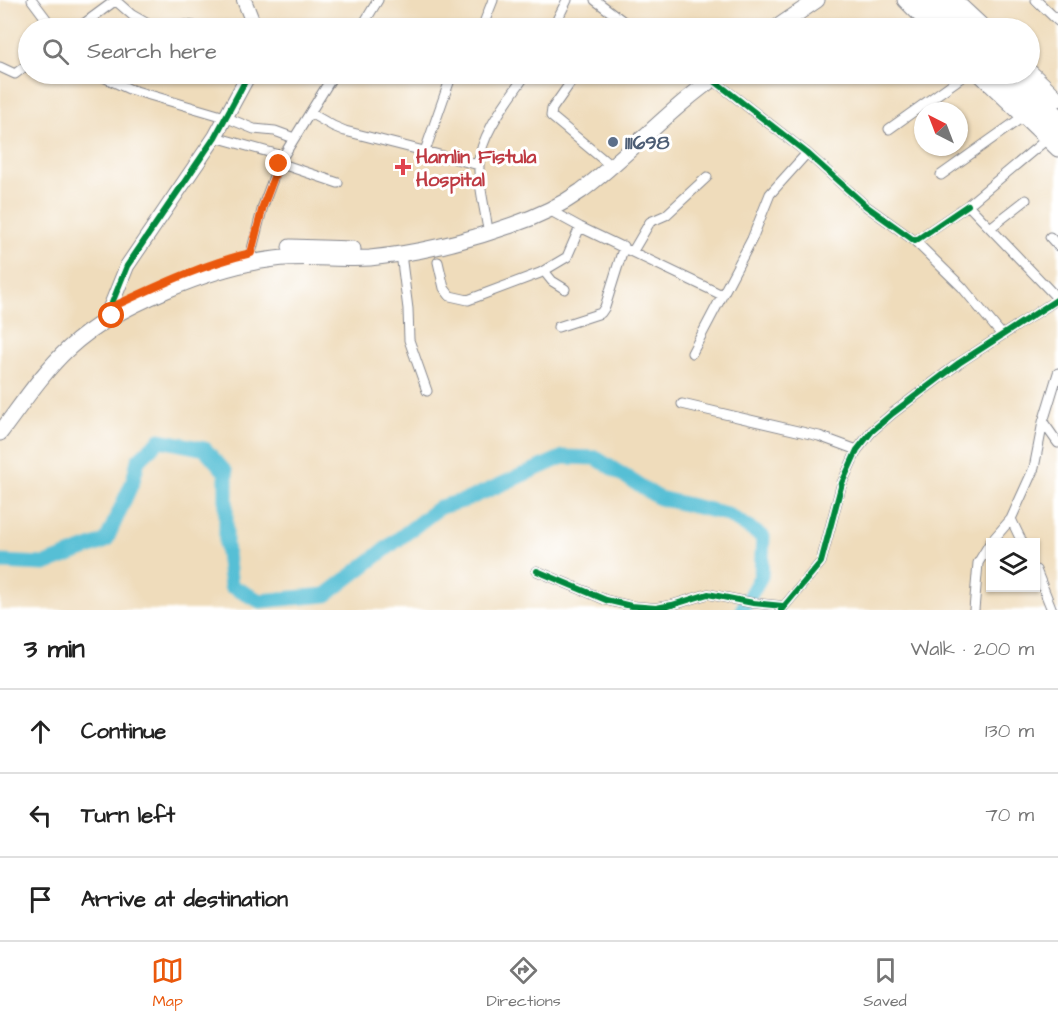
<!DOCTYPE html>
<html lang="en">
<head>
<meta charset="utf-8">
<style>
  body { margin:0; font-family:"Architects Daughter",sans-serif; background:#f6f6f6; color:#222 }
  .controls { position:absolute; right:18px; bottom:18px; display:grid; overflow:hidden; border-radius:0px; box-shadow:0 2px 4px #0004 }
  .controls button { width:54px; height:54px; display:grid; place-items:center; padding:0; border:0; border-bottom:2px solid #e0e0e0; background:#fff; color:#222; font:30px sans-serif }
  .compass { position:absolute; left:914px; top:102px; width:54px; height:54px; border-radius:50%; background:#fff; box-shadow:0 2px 4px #0004; rotate:318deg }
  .stop { position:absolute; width:18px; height:18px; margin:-14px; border:4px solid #ea580c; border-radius:50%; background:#fff }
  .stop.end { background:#ea580c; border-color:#fff; box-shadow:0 2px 6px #0008 }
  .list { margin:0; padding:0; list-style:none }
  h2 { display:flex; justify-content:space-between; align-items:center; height:78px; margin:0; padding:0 24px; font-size:26px }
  h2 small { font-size:20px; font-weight:400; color:#767676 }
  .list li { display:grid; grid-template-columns:39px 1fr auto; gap:18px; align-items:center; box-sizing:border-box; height:84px; padding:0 24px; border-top:2px solid #e0e0e0 }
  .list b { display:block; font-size:22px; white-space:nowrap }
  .list em { font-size:20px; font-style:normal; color:#767676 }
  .icon { flex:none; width:33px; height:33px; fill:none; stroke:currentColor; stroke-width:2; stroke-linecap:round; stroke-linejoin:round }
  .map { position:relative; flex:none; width:1058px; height:610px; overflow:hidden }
  .search { position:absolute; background:#fff; box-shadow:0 2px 4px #0004; left:18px; right:18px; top:18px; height:66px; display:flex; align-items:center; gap:15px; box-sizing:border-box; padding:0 21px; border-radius:33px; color:#767676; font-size:22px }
  .sheet { height:330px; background:#fff }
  nav { display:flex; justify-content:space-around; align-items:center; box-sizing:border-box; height:84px; border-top:2px solid #e0e0e0; background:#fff; font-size:16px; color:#767676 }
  nav a { display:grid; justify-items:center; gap:3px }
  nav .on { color:#ea580c }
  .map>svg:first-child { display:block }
</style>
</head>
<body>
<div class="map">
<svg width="1058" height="610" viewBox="0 0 1058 610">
  <rect width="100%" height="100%" fill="#fff"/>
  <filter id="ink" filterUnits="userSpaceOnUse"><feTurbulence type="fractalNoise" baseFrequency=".0167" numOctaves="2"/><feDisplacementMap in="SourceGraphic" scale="12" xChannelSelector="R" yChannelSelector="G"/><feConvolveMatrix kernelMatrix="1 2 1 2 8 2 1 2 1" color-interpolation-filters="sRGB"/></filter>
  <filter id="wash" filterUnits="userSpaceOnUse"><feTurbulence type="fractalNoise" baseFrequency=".008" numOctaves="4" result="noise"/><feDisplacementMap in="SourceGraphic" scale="24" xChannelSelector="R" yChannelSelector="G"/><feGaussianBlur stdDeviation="1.35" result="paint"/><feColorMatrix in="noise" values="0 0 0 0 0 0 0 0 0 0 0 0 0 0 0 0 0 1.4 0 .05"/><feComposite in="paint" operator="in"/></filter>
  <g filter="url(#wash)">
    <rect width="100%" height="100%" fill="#efdcbb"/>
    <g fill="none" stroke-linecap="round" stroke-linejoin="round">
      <path stroke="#57bfd5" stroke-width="15" d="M0 562 45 564 106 541 133 481 138 460 160 440 205 449 226 473V545L231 586 260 601 326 595 440 507 466 500 563 457 596 458 659 498 727 514 763 537 761 576 742 610"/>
    </g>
  </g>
  <g filter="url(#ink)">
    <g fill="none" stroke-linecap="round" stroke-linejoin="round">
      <defs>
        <path id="street" d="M32 0 53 28
          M115 0 132 15 155 28
          M595 0 632 28
          M1036 0 1058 21
          M78 28 116 0
          M160 28 186 25 206 28
          M361 28 378 0
          M482 28 493 0
          M553 28 567 0
          M0 67 15 74 28 64
          M97 74 129 89 225 117 254 129 275 131 294 138
          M689 74 700 82
          M573 79 552 109 551 116 605 161
          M712 79 807 153 866 206 915 241 968 205
          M310 113 333 126 345 131 479 165
          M889 129 966 74
          M215 137 283 156
          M1047 139 968 205 1058 299
          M425 151 452 74
          M279 163 338 183
          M941 175 1024 116
          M549 210 580 227 722 295
          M487 224C484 205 478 181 479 164 480 134 510 98 526 74
          M990 228 1026 200
          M1050 237 1058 246
          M915 241 962 287 1002 335
          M633 251 650 222 666 215 707 177
          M401 254 408 309 409 340 427 391
          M255 262 251 253 263 206 279 163 334 74
          M438 262 444 288 450 296 468 300 540 273 567 257 580 227
          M544 271 552 281 565 289
          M558 327 601 313 605 307 624 246
          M692 353 752 239 770 194 807 153
          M682 404 819 436 857 450
          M1043 422 1058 443
          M1011 519 1022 542
          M991 542 1011 519 1034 468 1043 422 1058 373
          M1036 570 1052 610
          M537 571 606 600 631 606 656 608 672 605 708 594 753 603 783 606
          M781 610 821 562 842 483 857 450 872 431 893 413 959 363 1058 299
          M974 610 978 563 990 543"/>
        <path id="secondary" d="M244 0 255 28
          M112 316 110 308 127 266 215 137 249 74"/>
        <path id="primary" d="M905 0 933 28
          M954 0 984 28
          M776 28 817 0
          M1030 72 1058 99
          M980 74 1058 149
          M290 247 353 249
          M0 433C22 404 42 373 69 348 114 306 214 266 275 259 307 255 339 260 370 258 418 253 467 241 512 225 536 217 560 206 581 191 629 155 670 108 720 74"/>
        <path id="highway" d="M921 0 949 28
          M938 0 966 28
          M995 74 1058 132
          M1013 74 1058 116"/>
      </defs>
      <use href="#street" stroke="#85868c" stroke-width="11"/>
      <use href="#secondary" stroke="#85868c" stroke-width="16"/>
      <use href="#primary" stroke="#85868c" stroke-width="17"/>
      <use href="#highway" stroke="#85868c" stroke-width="19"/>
      <use href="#street" stroke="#fff" stroke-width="9"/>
      <use href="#secondary" stroke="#fff" stroke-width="14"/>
      <use href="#primary" stroke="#fff" stroke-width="15"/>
      <use href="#highway" stroke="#fff" stroke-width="16"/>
      <defs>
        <path id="cycleway" d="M712 79 807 153 866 206 915 241 968 205
          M112 316 110 308 127 266 215 137 249 74
          M537 571 606 600 631 606 656 608 672 605 708 594 753 603 783 606
          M781 610 821 562 842 483 857 450 872 431 893 413 959 363 1058 299"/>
      </defs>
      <use href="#cycleway" stroke="#fff" stroke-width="10"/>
      <use href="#cycleway" stroke="#00873e" stroke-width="6"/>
    </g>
  </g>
  <g fill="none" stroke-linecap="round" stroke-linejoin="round" filter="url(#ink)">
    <path stroke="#ea580c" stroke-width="8" d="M112 316 110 308C155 287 203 264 251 253L263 206 279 164"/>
  </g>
  <circle fill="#5c6f8a" stroke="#fff" stroke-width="2" cx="613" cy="142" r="6"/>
  <path fill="#e0444e" stroke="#fff" stroke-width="2" d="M400 158h6v6h6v6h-6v6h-6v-6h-6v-6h6z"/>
  <g text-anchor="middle" stroke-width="6" stroke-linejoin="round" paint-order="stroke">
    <g font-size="20" font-weight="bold" fill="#4e5e75" stroke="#fff" text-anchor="start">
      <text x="625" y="149">111698</text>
    </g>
    <g font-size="20" font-weight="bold" fill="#be3a42" stroke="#fff" text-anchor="start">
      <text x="416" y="163">Hamlin Fistula<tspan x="416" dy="23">Hospital</tspan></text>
    </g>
  </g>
</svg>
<div class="controls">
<button><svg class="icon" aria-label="layers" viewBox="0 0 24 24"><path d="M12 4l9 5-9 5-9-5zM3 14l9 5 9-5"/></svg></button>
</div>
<svg class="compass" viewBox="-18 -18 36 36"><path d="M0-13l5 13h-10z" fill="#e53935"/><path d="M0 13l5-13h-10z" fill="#767676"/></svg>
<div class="stop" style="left:112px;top:316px"></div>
<div class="stop end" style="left:279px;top:164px"></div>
<div class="search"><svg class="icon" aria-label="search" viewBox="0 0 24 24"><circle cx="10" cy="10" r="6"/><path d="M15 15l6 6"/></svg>Search here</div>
</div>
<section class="sheet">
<h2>3 min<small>Walk · 200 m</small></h2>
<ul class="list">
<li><svg class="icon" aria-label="ahead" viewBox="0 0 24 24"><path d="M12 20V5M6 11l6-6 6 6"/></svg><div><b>Continue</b></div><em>130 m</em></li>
<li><svg class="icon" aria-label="left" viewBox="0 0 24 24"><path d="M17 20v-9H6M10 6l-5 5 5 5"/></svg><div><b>Turn left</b></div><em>70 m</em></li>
<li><svg class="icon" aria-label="arrive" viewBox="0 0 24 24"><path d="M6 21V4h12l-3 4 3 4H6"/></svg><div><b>Arrive at destination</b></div></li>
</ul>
</section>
<nav>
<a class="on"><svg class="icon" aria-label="map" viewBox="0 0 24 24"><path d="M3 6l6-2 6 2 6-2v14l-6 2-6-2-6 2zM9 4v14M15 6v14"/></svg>Map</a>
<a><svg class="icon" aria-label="directions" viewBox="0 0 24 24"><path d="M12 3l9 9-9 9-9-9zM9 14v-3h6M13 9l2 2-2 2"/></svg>Directions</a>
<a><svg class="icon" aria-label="saved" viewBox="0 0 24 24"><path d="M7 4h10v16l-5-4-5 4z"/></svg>Saved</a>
</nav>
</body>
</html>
